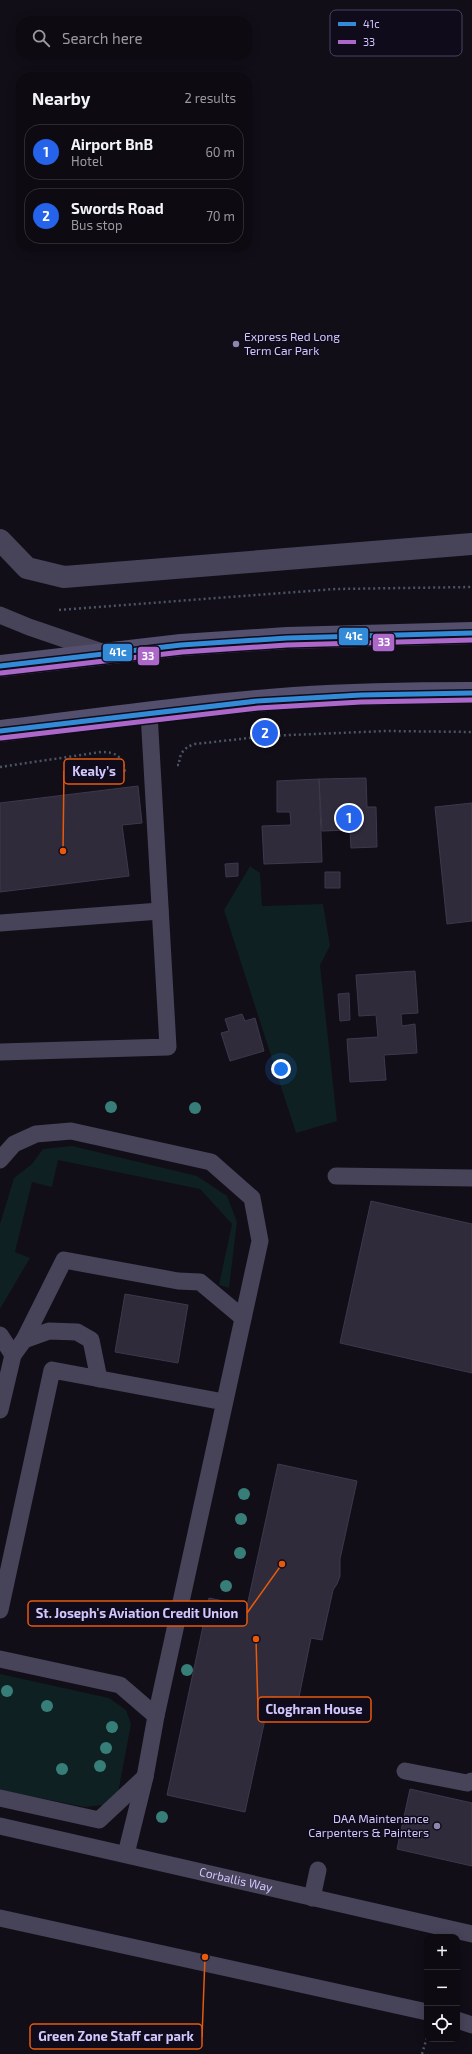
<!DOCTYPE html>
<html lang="en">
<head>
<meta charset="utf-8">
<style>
  body { margin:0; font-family:"Exo 2",sans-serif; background:#16131b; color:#f1f3f6 }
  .controls { position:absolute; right:12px; bottom:12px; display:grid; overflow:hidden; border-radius:8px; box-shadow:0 2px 10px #0003 }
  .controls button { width:36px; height:36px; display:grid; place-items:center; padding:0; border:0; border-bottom:1px solid #2d2b32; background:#0d0a12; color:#f1f3f6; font:20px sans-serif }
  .you { position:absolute; left:281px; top:1069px; width:14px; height:14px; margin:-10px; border:3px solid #fff; border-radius:50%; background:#1a73e8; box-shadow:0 0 0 6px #1a73e833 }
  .badge { display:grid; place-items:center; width:26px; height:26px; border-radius:50%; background:#2563eb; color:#fff; font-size:13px; font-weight:700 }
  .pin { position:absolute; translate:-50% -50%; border:2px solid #fff; box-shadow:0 1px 4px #0006 }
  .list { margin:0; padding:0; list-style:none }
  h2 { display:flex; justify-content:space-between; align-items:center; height:52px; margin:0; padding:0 16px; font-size:17px }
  h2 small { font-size:13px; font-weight:400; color:#9a9a9f }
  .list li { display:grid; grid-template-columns:26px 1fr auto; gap:12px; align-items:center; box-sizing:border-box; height:56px; margin:0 8px 8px; padding:0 8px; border:1px solid #2d2b32; border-radius:16px }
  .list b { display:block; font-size:15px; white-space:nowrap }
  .list p { margin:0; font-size:13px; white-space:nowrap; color:#9a9a9f }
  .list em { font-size:13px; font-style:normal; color:#9a9a9f }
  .icon { flex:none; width:22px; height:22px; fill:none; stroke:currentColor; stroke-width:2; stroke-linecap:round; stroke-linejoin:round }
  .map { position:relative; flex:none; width:472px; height:2054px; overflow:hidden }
  .search { position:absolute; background:#0d0a12; box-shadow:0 2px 10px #0003; left:16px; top:16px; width:236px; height:44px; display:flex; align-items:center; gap:10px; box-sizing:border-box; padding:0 14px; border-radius:16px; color:#9a9a9f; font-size:15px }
  .panel { position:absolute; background:#0d0a12; box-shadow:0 2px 10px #0003; left:16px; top:72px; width:236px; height:180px; border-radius:16px }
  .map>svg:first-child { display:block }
</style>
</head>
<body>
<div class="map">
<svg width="472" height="2054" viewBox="0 0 472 2054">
  <rect width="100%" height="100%" fill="#110e18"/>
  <path fill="#0e2022" d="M250 866 260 873 262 906 323 904 330 946 320 965 337 1121 296 1133 224 910Z
    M72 1146 197 1176 227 1196 237 1222 229 1288 219 1285 232 1224 200 1189 58 1160 52 1187 32 1182 15 1252 30 1258 0 1309V1224L14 1178 32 1164 43 1149Z
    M0 1674 109 1698 126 1710 131 1724 118 1793 104 1805 85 1807 0 1790Z"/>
  <path fill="#2f2b3b" stroke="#3e384c" d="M366 778 367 807H376L377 847 351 848 350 830 322 831 319 779Z
    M319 779 322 862 264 864 262 826 291 825 290 812H277V781Z
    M138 786 142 823 122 825 129 876 0 892V803Z
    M472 803V921L447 924 435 807Z
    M238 863V876L226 877 225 864Z
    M325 872H340V888H325Z
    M415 971 418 1013 401 1014 402 1026 415 1024 417 1053 384 1055 386 1080 350 1082 347 1039 378 1037 376 1015 359 1016 356 975Z
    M349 993 350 1020 340 1021 338 994Z
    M242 1014 245 1021 255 1018 264 1051 230 1061 221 1033 229 1031 225 1019Z
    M371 1201 472 1224V1373L340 1343Z
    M125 1294 188 1305 178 1363 115 1352Z
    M278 1464 357 1481 340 1559V1576L337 1584 333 1590 322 1640 311 1638 298 1702 270 1696 245 1812 167 1795 209 1598 247 1606Z
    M410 1789 472 1803V1866L397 1849Z"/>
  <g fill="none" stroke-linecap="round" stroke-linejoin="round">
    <path stroke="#4a5664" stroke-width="2.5" stroke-dasharray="2 3" stroke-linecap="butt" d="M59 610 335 589 472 587
      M177 765H179C179 754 184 747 195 744L267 736 386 731 472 732
      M0 767 101 752C116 752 122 756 125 771H128
      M422 2054 427 2037"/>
    <g stroke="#474359" stroke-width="17">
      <path d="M0 615 29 627 105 653"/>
      <path d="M0 923 160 911"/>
      <path d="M0 1052 168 1047 149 713"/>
      <path d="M0 1160 14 1144 36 1134 71 1131 211 1162 252 1198 260 1241 156 1716 145 1777 126 1854"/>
      <path d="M336 1176 472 1178"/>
      <path d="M0 1335 13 1355"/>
      <path d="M24 1340 64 1260 178 1281 200 1282 243 1318"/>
      <path d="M0 1410 13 1355 24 1340 49 1331 77 1332 91 1340 99 1379"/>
      <path d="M0 1610 52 1370 224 1402"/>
      <path d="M0 1659 120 1685 156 1716"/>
      <path d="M405 1771 467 1783 472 1781"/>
      <path d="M0 1798 99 1820 145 1777"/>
      <path id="s1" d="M0 1826 472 1934"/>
      <path d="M312 1898 318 1870"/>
      <path d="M0 1918 427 2012"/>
      <path d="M457 2020 472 2025"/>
    </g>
    <path stroke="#474359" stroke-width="22" d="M0 540 27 568 64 577 472 544"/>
    <path stroke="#534f6c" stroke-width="22" d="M0 666 181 645 287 638 472 633
      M0 731C98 719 196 705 294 698 353 694 413 693 472 693"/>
    <defs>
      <path id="bus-1" d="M0 666 181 645 287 638 472 633
        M0 731 257 701 361 695 472 693"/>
      <path id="bus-2" d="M1 673 182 652 287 645 472 640
        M1 738 258 708 361 702 472 700"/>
    </defs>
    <use href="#bus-1" stroke="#0f0b1b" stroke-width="8"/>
    <use href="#bus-2" stroke="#0f0b1b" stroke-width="8"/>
    <use href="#bus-1" stroke="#338bd7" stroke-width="5"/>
    <use href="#bus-2" stroke="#ac68c9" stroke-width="5"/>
  </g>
  <g fill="#377e78">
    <circle cx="111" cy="1107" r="6"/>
    <circle cx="195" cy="1108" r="6"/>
    <circle cx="244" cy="1494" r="6"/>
    <circle cx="241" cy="1519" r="6"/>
    <circle cx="240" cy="1553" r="6"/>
    <circle cx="226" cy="1586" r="6"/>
    <circle cx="187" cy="1670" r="6"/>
    <circle cx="7" cy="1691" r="6"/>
    <circle cx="47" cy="1706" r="6"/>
    <circle cx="112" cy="1727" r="6"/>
    <circle cx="106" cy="1748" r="6"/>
    <circle cx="100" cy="1766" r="6"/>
    <circle cx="62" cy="1769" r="6"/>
    <circle cx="162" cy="1817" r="6"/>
  </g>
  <g fill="#8e86ae" stroke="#0f0b1b" stroke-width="1.5">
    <circle cx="236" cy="344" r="4"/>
    <circle cx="437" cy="1826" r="4"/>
  </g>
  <g text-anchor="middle" stroke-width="3" stroke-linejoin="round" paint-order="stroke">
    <g font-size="12" fill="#d2c6fe" stroke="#0f0b1b" text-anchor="start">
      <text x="244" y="341">Express Red Long<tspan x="244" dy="14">Term Car Park</tspan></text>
      <text x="429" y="1823" text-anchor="end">DAA Maintenance<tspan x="429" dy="14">Carpenters &amp; Painters</tspan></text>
    </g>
    <g font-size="12" fill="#d2c6fe" stroke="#0f0b1b">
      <text dy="4" stroke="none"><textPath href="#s1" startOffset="242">Corballis Way</textPath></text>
    </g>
  </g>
  <rect x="330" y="10" width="132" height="46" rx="6" fill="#0f0b1b" stroke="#4a435f" stroke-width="1"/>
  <rect x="338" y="22" width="18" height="4" fill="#338bd7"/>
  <rect x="338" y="40" width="18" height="4" fill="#ac68c9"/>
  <g font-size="11" fill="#d2c6fe">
    <text x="363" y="28">41c</text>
    <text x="363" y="46">33</text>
  </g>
  <path fill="none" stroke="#e8590c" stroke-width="1.5" d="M63 851L64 771M282 1564L247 1613M256 1639L258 1710M205 1957L202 2037"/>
  <g fill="#e8590c" stroke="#0f0b1b" stroke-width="1.5">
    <circle cx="63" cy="851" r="4"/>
    <circle cx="282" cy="1564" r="4"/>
    <circle cx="256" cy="1639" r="4"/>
    <circle cx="205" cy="1957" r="4"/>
  </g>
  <g fill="#0f0b1b" stroke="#e8590c" stroke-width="1.5">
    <rect x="64" y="759" width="60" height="25" rx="4"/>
    <rect x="28" y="1601" width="219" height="25" rx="4"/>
    <rect x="258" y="1697" width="113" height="25" rx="4"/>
    <rect x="30" y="2024" width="172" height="25" rx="4"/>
  </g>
  <g font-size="13" text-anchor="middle" font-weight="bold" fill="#d2c6fe">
    <text x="94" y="776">Kealy’s</text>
    <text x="137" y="1618">St. Joseph's Aviation Credit Union</text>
    <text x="314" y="1714">Cloghran House</text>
    <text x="116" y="2041">Green Zone Staff car park</text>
  </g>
  <g stroke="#0f0b1b" stroke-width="1.5">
    <rect x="338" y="627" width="31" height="19" rx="4" fill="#338bd7"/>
    <rect x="372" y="633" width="23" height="19" rx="4" fill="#ac68c9"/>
    <rect x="102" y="643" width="31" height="19" rx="4" fill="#338bd7"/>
    <rect x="137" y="646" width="23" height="20" rx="4" fill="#ac68c9"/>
  </g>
  <g font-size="11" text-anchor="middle" font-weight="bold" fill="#fff">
    <text x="354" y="640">41c</text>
    <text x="384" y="646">33</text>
    <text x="118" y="656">41c</text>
    <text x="148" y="660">33</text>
  </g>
</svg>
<div class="controls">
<button>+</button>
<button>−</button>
<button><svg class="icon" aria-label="locate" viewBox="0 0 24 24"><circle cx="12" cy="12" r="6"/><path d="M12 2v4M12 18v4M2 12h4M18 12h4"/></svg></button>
</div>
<div class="you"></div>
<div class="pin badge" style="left:349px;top:818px">1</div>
<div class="pin badge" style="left:265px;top:733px">2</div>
<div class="search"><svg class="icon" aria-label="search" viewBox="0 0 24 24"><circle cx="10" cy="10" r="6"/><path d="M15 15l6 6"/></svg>Search here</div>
<section class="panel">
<h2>Nearby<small>2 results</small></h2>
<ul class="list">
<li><span class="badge">1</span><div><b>Airport BnB</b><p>Hotel</p></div><em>60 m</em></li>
<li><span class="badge">2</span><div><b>Swords Road</b><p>Bus stop</p></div><em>70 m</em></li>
</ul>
</section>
</div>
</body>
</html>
